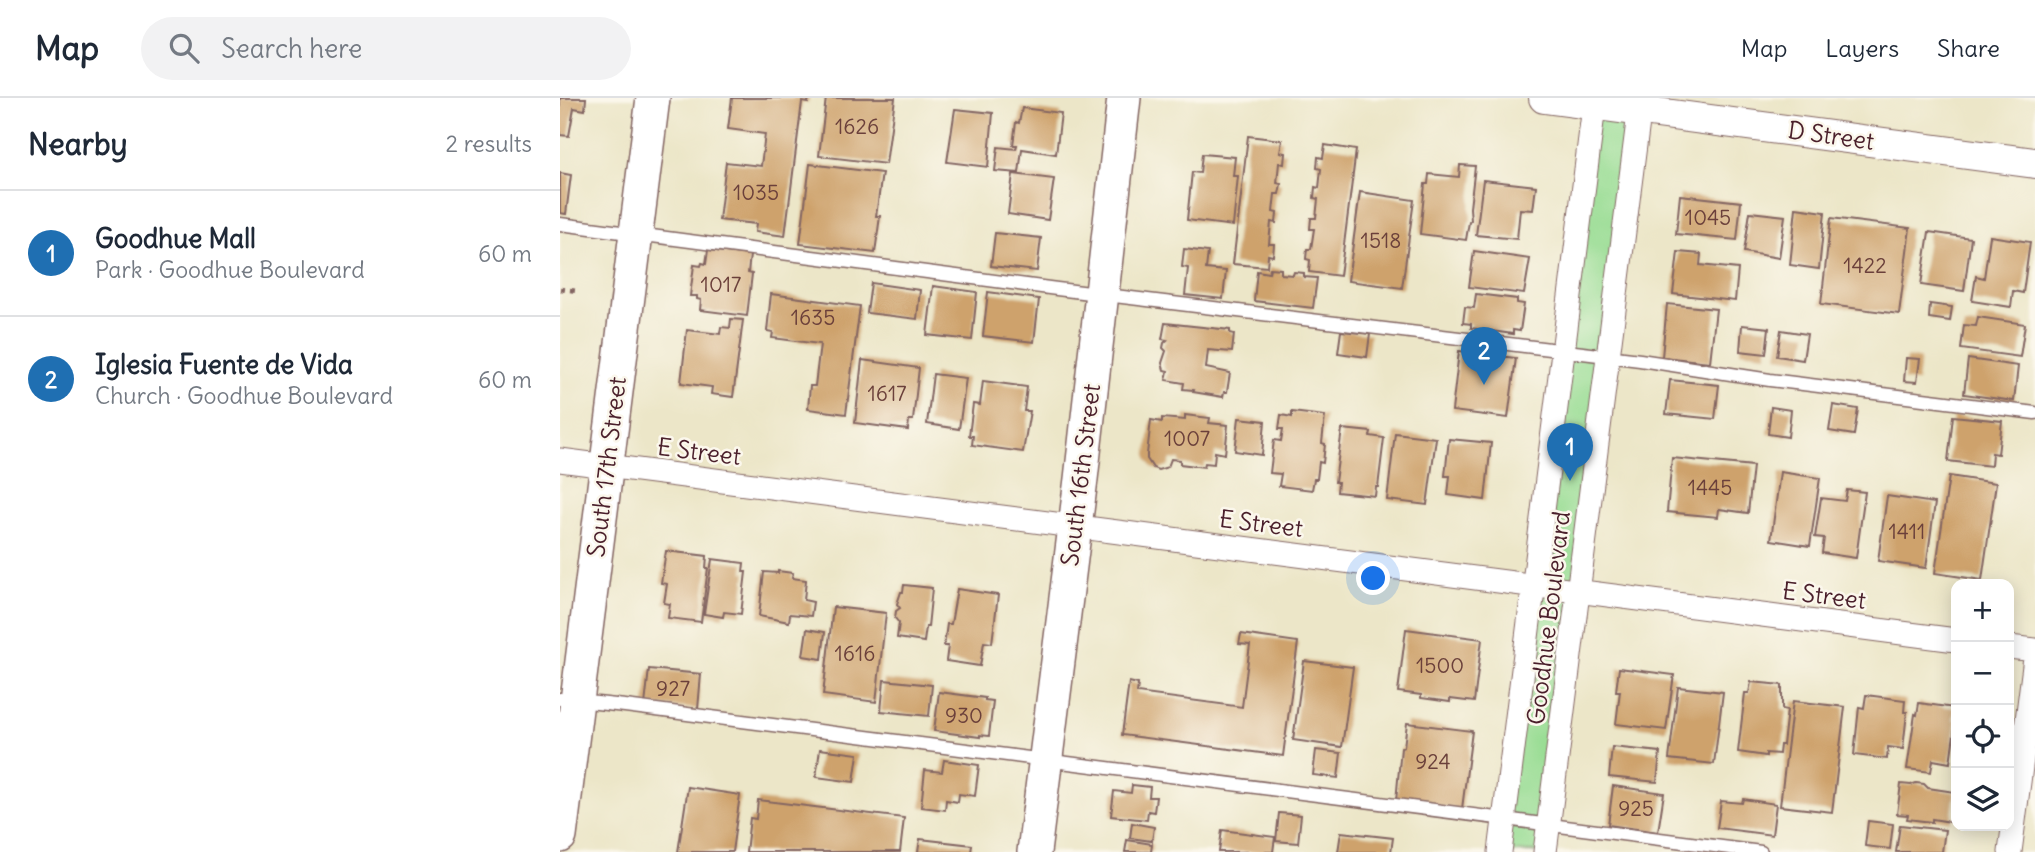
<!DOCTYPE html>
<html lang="en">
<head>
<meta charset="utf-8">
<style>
  body { margin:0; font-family:Delius,sans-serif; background:#f2f2f3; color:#1f2937 }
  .controls { position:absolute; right:21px; bottom:21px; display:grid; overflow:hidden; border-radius:14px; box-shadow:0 4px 18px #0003 }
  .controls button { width:63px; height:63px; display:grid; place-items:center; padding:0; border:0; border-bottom:2px solid #e0e1e3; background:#fff; color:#1f2937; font:35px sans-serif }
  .you { position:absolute; left:814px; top:481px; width:24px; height:24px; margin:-18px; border:5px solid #fff; border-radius:50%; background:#1a73e8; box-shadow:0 0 0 10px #1a73e833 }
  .badge { display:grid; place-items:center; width:46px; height:46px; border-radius:50%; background:#1f6fb2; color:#fff; font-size:23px; font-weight:700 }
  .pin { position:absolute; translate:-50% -58px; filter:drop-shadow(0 2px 4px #0008) }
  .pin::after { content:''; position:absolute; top:37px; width:24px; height:21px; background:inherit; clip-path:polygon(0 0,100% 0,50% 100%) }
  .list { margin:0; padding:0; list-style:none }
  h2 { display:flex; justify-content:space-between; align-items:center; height:91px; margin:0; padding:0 28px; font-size:30px }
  h2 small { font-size:23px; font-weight:400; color:#747a83 }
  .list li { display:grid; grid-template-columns:46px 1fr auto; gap:21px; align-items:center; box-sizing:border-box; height:126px; padding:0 28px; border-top:2px solid #e0e1e3 }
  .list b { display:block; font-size:26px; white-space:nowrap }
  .list p { margin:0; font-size:23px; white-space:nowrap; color:#747a83 }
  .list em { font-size:23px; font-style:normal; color:#747a83 }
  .icon { flex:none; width:38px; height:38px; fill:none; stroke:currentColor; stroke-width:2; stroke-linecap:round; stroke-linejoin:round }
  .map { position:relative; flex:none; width:1475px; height:754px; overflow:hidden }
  header { display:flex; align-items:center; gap:42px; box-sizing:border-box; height:98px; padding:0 35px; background:#fff; border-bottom:2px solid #e0e1e3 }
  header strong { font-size:33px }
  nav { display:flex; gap:38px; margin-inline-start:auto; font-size:24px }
  .search { width:490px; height:63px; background:#f2f2f3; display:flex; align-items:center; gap:18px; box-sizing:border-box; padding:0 24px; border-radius:38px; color:#747a83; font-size:26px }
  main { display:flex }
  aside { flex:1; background:#fff }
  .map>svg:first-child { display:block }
</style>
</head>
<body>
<header>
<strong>Map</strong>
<div class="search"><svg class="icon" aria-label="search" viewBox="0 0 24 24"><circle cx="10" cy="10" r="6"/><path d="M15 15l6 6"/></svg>Search here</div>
<nav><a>Map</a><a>Layers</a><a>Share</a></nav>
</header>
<main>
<aside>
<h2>Nearby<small>2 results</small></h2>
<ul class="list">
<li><span class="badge">1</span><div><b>Goodhue Mall</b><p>Park · Goodhue Boulevard</p></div><em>60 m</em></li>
<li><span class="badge">2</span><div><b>Iglesia Fuente de Vida</b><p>Church · Goodhue Boulevard</p></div><em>60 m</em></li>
</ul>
</aside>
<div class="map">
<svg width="1475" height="754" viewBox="0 0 1475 754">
  <rect width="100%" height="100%" fill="#fbf7ec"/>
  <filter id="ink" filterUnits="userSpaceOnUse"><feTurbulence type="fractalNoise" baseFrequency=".0143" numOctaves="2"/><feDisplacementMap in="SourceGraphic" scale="14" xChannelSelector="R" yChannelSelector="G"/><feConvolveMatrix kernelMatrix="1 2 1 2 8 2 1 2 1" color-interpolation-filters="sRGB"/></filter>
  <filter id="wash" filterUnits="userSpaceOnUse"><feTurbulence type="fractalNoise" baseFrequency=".00686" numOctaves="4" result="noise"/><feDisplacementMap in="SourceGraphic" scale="28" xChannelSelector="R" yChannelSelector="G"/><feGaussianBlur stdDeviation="1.57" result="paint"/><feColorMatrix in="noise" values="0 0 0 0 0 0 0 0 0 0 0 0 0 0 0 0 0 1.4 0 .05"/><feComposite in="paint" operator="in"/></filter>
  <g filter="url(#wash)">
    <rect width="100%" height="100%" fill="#ece6c8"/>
    <path fill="#9add94" stroke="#727e60" stroke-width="2" d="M1035 0H1081L985 754H940Z"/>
    <g id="blocks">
      <path fill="#cea26c" d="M0 0H26L25 12 14 10 9 38 0 37Z
        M172 0H249L248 5 242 4 225 138 195 134 196 126 159 122 166 64 201 68 205 36 168 31Z
        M266 0H335L326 66 259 58Z
        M462 10 501 15 496 56 462 51 459 75 435 73 438 49 456 51 457 47H453L456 24 459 25Z
        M395 11 433 15 428 69 387 64Z
        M688 38 722 42 720 54 725 55 724 66 719 65 717 85 721 86 719 96H715L713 114 717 115 716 125 711 124 709 146H714L713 158 708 157 707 169 673 166Z
        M765 47 796 52 780 178 749 174 750 162 746 161 747 151H751L754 131H750L751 120H756L758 101 754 100 755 89 759 90 761 71 757 70 758 59 763 60Z
        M642 56 675 59 673 78H678L673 128 627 122 632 74 640 75Z
        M250 66 322 75 316 118H320L315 155 240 146Z
        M900 67 915 68 910 110 911 122 909 124 906 142 860 136 865 86H868L869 76 899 79Z
        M0 75 11 77 6 116 0 115Z
        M453 76 494 81 488 122 448 116Z
        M923 82 976 88 973 112 960 111 957 141 916 137Z
        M800 94 854 102 842 190 788 183Z
        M1120 97 1181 104 1177 142 1116 136Z
        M1236 110 1265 114 1259 171 1230 167Z
        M1190 114 1225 118 1219 160 1184 154Z
        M1271 120 1350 130 1339 216 1261 206Z
        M1369 134 1411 140 1404 193 1361 187Z
        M435 135 481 140 477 173 431 168Z
        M1430 138 1470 144 1463 195 1453 193 1451 209 1412 203 1416 178 1424 180Z
        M624 151 648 154 646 171 666 173 663 201 625 197 628 170 622 169Z
        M148 152 190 157 188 175 192 176 187 218 140 212 141 202 137 201V198H130L134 167 141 168 142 165 146 166Z
        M914 153 970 161 964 196 909 189Z
        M1118 154 1141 156 1140 167 1178 171 1175 203 1113 196Z
        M710 170 721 171V176L733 177 734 174 744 175V179L757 180 753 210 694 203 697 173 709 175Z
        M311 185 360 192 357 221 307 215Z
        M373 188 417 194 412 242 367 237Z
        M428 194 479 201 474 244 423 238Z
        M211 196 300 208 286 316 248 311 250 288H255L260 246 212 240 213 234 207 233Z
        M916 196 957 201V205L964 206 960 233 953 232V236L911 230V226L903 225 905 209 914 210Z
        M1107 206 1156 211 1150 264 1102 259Z
        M1370 206 1392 209 1390 223 1369 220Z
        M1418 219 1465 226 1460 259 1401 251 1404 227 1416 228Z
        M171 221 183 222 173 299 151 296 152 289 121 285 127 232 160 236 161 229 170 230Z
        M605 225 670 232V235L674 236 672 254 648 252 646 270 670 275 667 294H664L663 299 633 294 634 292 623 291 624 285 606 282 608 273 604 272 602 265 606 253 603 250 604 245 607 242 602 241Z
        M1182 227 1209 230 1206 256 1180 253Z
        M1221 232 1247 236 1243 262 1217 258Z
        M781 233 810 236 807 259 778 255Z
        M899 253 956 260 948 320 892 313Z
        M1346 260 1360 261 1357 284 1344 283Z
        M1408 261 1458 268 1454 303 1404 296Z
        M302 262 359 270 353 322H349L348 332 295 325Z
        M373 276 406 280 399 331 367 326Z
        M1110 282 1159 287 1155 321 1106 316Z
        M423 283 467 289 464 313H470L463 354 412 347 413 338H409L413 306 420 307Z
        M1273 307 1298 311 1294 337 1269 333Z
        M1211 309 1231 312 1228 339 1208 336Z
        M732 314 765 318 762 345 765 346 763 365 759 364 757 381H754L752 392 719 388 721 376 710 375 714 342 721 343 723 331H719L721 317 732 319Z
        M625 317 650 320 649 325 668 327 665 356 655 354 654 366 645 365 644 369 620 366V362L611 361 608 369 598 372 593 370 587 361V356L591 322 602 324V320L625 322Z
        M1393 318 1442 323 1438 356 1432 355 1431 368 1388 363Z
        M679 320 705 323 702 357 675 353Z
        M782 331 811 334 810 338 824 340 818 389H816L815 398 777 394 778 384H775Z
        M835 335 876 340 867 407 827 402Z
        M889 341 931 345 925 402 888 397 890 378H885Z
        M1112 360 1193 368 1188 415 1159 411 1158 419 1107 414Z
        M1220 374 1260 380 1250 448 1211 442Z
        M1389 378 1436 385 1422 482 1375 475Z
        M1287 392 1305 394 1296 460 1262 455 1264 440 1255 439 1261 400 1285 403Z
        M1327 398 1375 405 1366 470 1318 463Z
        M106 453 147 458 146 470H148L141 524 108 520 110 506 104 505 107 486 101 485Z
        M152 461 184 465 183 474H186L181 516 164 514 163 519 144 516Z
        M218 473 233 475 232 480 246 482 244 502 253 504 251 518 230 516 229 524 199 518 204 474 218 475Z
        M344 487 372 490 368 529H366L364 544 337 540 339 525 335 520 336 513 340 510 337 506 341 494H343Z
        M397 491 438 497 432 545 424 544 420 568 386 563 388 548H384L387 526H391Z
        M273 509 326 515 316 604 263 597Z
        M247 531 265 534 262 561 243 558Z
        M846 531 922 541 914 604 890 601V604L861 600V597L838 594Z
        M681 536 738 544 723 658 562 637 569 584 578 586 577 595 682 609 690 547 679 546Z
        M744 563 793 569 782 649 733 642Z
        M1059 570 1114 577 1106 632 1056 626 1060 593H1056Z
        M89 571 141 576 138 611 85 607Z
        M324 582 372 587 369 618 321 613Z
        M1191 584 1222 587V611L1227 612 1223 647H1220L1219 656 1206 655V658L1178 654 1185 595H1189Z
        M1118 589 1163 594 1154 666 1109 661Z
        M379 594 425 600V602L433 603 429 638 420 637V639L374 633Z
        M1306 597 1345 602 1344 614H1347L1343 651 1328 649 1327 661 1294 657 1299 609 1304 610Z
        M1233 603 1285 609 1272 714 1220 708Z
        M1359 605 1395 610 1393 622H1396L1390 665 1373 662 1371 674 1347 671 1355 616 1357 617Z
        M847 625 912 633 902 711 836 703 841 650 844 649Z
        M1052 649 1100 654 1097 684 1049 679Z
        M260 651 298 656 294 684 256 679Z
        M756 652 781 655 778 680 753 677Z
        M384 662 419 667 415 698 399 696 398 704 386 702 385 712 361 709 365 672 382 674Z
        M1356 685 1364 686 1368 690 1395 694 1391 724 1372 721V724L1347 721 1348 717 1337 716 1341 686 1351 687Z
        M572 687 590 689 589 699H596L594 714 588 713 587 722 551 718 554 693 571 695Z
        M1053 688 1104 695 1098 734 1048 727Z
        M128 689 180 697 172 754H118Z
        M1183 701 1216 706 1212 737 1157 730 1161 703 1182 705Z
        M198 702 344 720 340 754H186L190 720 196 721Z
        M719 715 741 717 738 745 716 743Z
        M1308 723 1333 726 1330 751 1305 748Z
        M572 725 594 729 592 743 570 740Z
        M1340 727 1385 732 1382 754H1336Z
        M662 732 715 739 713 754H659Z
        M781 734 833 740 831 754H778Z
        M360 741 412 747 411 754H358Z
        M567 742 592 746 591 754H565Z"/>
    </g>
  </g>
  <g filter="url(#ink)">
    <use href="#blocks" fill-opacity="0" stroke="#836562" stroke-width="2"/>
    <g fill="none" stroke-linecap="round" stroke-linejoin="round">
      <defs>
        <path id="service" d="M0 126 497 191 1080 262 1210 282 1475 315
          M0 601 65 608 1201 754"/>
        <path id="minor" d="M0 362 1396 542
          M1449 549 1475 552
          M940 754 1035 0
          M985 754 1081 0
          M1450 754 1475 560"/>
        <path id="tertiary" d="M984 0 1475 65"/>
        <path id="secondary" d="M0 738 93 0
          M474 754 521 381 564 0"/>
      </defs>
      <use href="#service" stroke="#836562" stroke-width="15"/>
      <use href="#minor" stroke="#836562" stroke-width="25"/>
      <use href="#tertiary" stroke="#836562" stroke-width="32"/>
      <use href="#secondary" stroke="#836562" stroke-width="36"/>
      <path stroke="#836562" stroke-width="4.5" stroke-dasharray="5 5" stroke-linecap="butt" d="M0 191 18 193"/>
      <use href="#service" stroke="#fff" stroke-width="12"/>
      <use href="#minor" stroke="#fff" stroke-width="23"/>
      <use href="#tertiary" stroke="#fff" stroke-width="30"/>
      <use href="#secondary" stroke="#fff" stroke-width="33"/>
    </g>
  </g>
  <g text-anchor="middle" stroke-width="5" stroke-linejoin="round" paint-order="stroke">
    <g font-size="21" fill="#6b403b">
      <text x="297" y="36">1626</text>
      <text x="196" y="102">1035</text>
      <text x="1148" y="127">1045</text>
      <text x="821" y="150">1518</text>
      <text x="1305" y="175">1422</text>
      <text x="161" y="194">1017</text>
      <text x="253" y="227">1635</text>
      <text x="327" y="303">1617</text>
      <text x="627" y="348">1007</text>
      <text x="1150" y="397">1445</text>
      <text x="1347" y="441">1411</text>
      <text x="295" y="563">1616</text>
      <text x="880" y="575">1500</text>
      <text x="113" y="598">927</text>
      <text x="404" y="625">930</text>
      <text x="873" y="671">924</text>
      <text x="1076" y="718">925</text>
    </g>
    <g font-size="24" fill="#4a1f2b" stroke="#fbf7ec">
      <text transform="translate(1271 38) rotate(8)" y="8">D Street</text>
      <text transform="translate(139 354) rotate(7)" y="8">E Street</text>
      <text transform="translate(47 369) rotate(-83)" y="8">South 17th Street</text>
      <text transform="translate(521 377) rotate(-83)" y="8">South 16th Street</text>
      <text transform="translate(701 426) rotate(7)" y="8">E Street</text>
      <text transform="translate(1264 498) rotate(7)" y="8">E Street</text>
      <text transform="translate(989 520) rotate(-83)" y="8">Goodhue Boulevard</text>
    </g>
  </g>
</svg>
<div class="controls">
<button>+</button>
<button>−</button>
<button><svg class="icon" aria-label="locate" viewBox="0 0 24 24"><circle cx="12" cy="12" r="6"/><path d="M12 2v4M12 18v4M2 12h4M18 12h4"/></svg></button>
<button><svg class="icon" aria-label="layers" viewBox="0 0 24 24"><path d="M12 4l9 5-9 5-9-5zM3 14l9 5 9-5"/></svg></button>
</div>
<div class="you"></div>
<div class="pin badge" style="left:1010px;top:383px">1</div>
<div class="pin badge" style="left:924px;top:287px">2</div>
</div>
</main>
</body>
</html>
